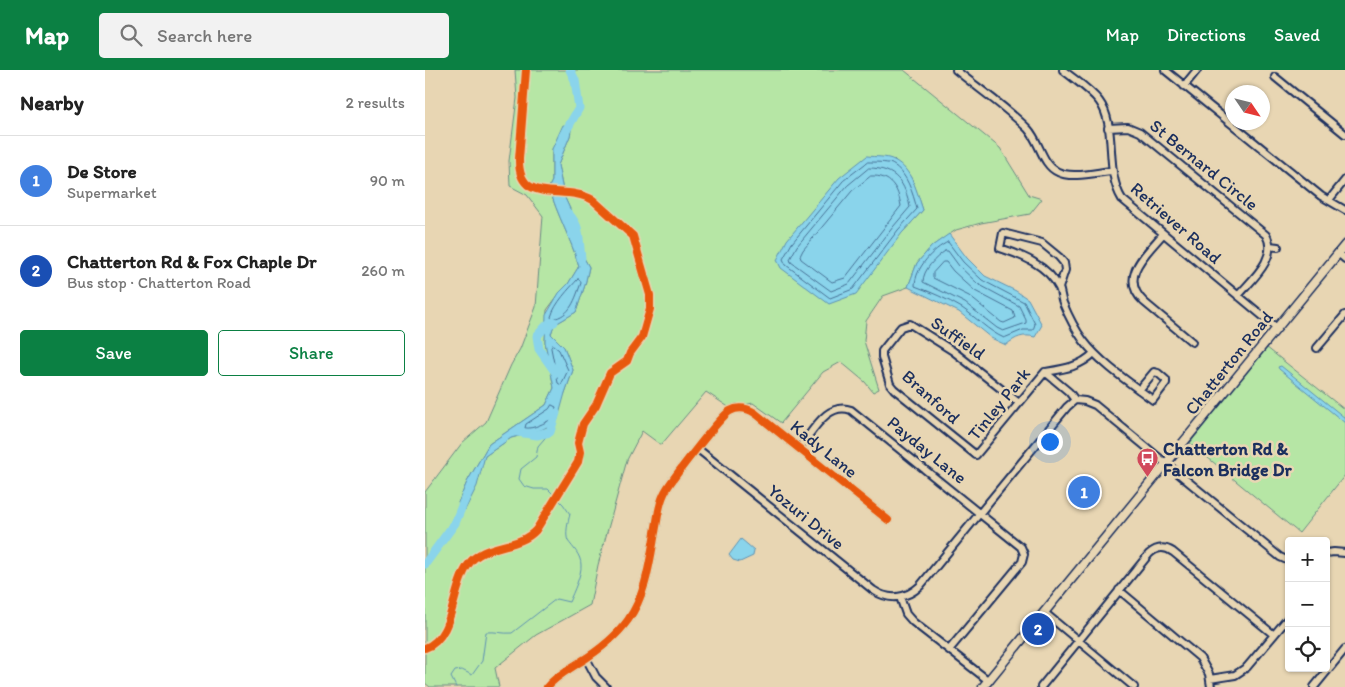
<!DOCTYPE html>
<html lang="en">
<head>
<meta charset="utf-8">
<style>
  body { margin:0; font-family:Itim,sans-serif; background:#f2f2f2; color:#222 }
  .controls { position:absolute; right:15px; bottom:15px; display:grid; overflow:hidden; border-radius:5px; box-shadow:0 1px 4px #0004 }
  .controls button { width:45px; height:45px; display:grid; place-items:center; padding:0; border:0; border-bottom:1px solid #e0e0e0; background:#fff; color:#222; font:25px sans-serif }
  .compass { position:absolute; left:800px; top:15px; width:45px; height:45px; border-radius:50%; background:#fff; box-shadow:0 1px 4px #0004; rotate:125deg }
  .you { position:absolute; left:624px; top:371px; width:18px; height:18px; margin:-12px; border:4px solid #fff; border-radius:50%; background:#1a73e8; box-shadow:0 0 0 8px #1a73e833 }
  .badge { display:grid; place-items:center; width:32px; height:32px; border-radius:50%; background:#0b8043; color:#fff; font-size:16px; font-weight:700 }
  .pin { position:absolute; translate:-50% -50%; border:2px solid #fff; box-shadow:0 1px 5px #0006 }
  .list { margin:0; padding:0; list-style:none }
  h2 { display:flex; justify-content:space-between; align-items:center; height:65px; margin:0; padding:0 20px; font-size:21px }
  h2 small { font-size:16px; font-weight:400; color:#767676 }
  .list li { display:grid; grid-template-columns:32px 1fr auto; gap:15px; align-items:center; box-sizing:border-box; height:90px; padding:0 20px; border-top:1px solid #e0e0e0 }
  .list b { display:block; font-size:19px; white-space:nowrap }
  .list p { margin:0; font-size:16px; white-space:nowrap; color:#767676 }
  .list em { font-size:16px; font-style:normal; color:#767676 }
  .actions { display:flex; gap:10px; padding:15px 20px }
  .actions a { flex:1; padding:11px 0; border:1px solid #0b8043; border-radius:5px; text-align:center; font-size:18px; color:#0b8043 }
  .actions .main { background:#0b8043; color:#fff }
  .icon { flex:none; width:28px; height:28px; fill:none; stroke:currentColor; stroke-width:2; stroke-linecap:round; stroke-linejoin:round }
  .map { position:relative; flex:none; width:920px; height:617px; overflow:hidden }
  header { display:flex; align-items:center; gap:30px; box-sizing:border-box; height:70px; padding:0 25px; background:#0b8043; color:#fff }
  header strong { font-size:24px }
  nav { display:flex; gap:28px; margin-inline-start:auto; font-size:18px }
  .search { width:350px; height:45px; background:#f2f2f2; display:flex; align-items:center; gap:12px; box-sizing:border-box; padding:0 18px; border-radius:5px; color:#767676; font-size:19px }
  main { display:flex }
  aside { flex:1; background:#fff }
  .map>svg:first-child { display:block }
</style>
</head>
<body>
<header>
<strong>Map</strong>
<div class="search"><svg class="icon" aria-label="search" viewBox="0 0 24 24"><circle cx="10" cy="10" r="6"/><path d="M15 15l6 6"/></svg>Search here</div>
<nav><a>Map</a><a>Directions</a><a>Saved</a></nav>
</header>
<main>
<aside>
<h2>Nearby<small>2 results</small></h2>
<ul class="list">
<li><span class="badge" style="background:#3f7fe0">1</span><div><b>De Store</b><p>Supermarket</p></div><em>90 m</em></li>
<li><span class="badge" style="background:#1a4fb4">2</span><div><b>Chatterton Rd &amp; Fox Chaple Dr</b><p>Bus stop · Chatterton Road</p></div><em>260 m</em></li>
</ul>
<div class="actions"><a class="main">Save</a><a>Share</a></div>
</aside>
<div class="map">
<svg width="920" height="617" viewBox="0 0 920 617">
  <rect width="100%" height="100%" fill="#e8d6b3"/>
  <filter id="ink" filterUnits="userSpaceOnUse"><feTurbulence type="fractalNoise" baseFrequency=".02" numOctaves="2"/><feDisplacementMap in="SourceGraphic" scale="10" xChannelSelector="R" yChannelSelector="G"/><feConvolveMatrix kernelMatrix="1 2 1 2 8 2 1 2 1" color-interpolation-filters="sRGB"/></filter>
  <g filter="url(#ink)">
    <path fill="#b6e6a5" stroke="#688a82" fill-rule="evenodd" d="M90 0H479L575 78 604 125 617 129 605 144 556 153 531 160 507 176 492 193 483 217 458 226 441 251 439 271 454 319 448 322 440 312 416 292 398 302 356 353 328 333 305 338 281 322 236 375 217 361 202 390 173 495 165 535 111 565 70 598 74 617H5L0 613V422L37 373 61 352 86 295 95 279 111 237 118 146 102 125 85 116 84 91 92 28ZM146 56 145 66 133 95 139 126 145 139 159 188 164 197 160 215 151 242 129 255 126 264 139 277 148 300 140 323 116 360 86 368 60 386 39 440 33 433 42 412 64 374 121 335 129 318 120 272 122 240 134 224 143 214 154 196C146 169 132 145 124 117L127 111V79ZM469 89 487 109 498 140 477 163Z
      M841 277 920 340V405L874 463 765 373Z"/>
    <path fill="#8ad4eb" stroke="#5e92b3" d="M138 55 147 56 145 66 133 95 139 126 145 139 159 188 164 197 160 215 151 242 129 255 126 264 139 277 148 300 140 323 132 352 116 360 86 368 60 386 52 416 40 440 33 433 42 412 64 374 121 335 129 318 120 272 121 245 134 223 143 214 154 196C146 169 132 145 124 117L127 111V79Z
      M442 86C450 87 462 86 469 90 487 99 492 122 498 140L477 163 431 224 404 234 356 198 352 190 362 170 414 108Z
      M524 164 542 188 560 206 591 221 603 229 617 255 610 267C598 264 591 267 581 275L566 268 534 242 483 217 492 193 507 176Z
      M856 296 920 348V353L854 299 853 297Z
      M316 469 329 480 328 486 315 492 308 490 304 485Z"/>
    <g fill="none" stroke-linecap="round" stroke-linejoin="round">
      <path stroke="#477196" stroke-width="1" d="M443 92C449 92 461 92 467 94 482 102 488 124 492 139L473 160 428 219 405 228 361 195 358 189 367 173 418 111Z
        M444 98C471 98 480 113 485 137L468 157 424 214 406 221 366 192 365 189 372 176 422 116Z
        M446 106C466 105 473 118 476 136L420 208 407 212 376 189 375 186 378 180 427 121Z
        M523 172 538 192 557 210 599 232 610 254 608 260H598L579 268C563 261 552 248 537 238 522 229 506 222 490 216 490 198 508 179 523 172Z
        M520 181H523L534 196 553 214 594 236 601 250V253L578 261 572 258 540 233 498 212C498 200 510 188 520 181Z
        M518 192H521L528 201 550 221 588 241 590 248 579 253 576 252 544 226 508 208V203Z
        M153 209 155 210 156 213C150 229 146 246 127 249L126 247C130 233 144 219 153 209Z
        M128 275 134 280 143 300 136 315 133 313 126 278Z
        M127 335 131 337 127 349C119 353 109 359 100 358L101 354 124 339Z"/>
      <path stroke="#5e92b3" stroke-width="1" d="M31 617 26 607 30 601 37 600 47 605 57 591 61 562C71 561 78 564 87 563L131 529 144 532C148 523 157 504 156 495 156 485 148 478 143 471 140 464 143 452 145 444L138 434 123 419H109L99 416 94 409 96 399 111 387 113 376 125 362"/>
      <path stroke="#8ad4eb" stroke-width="9" d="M138 66 154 38 150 10 145 0
        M139 140C157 154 153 168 156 188
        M129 252 122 255 112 266 114 279 131 303
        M93 362 112 365 125 362 131 343
        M0 494 30 453 41 426"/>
      <defs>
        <path id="minor" d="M531 0C554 19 581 37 603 59 615 72 617 95 633 102 646 109 673 102 687 101
          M638 0C650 10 665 19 674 31 693 56 679 100 697 129L852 258
          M740 0 896 126 920 140
          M850 7 920 64
          M759 16 772 0
          M683 58 703 57 715 62 841 165C854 188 826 210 813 226
          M904 130 920 110
          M738 164C721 184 693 207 719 232L767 272
          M845 176 853 177
          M913 183 920 189
          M634 218 640 200 639 193 634 187 617 173 578 163 575 178C596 185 623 195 634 218 636 222 636 228 638 233 643 245 650 259 658 270 675 293 705 313 728 330L741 313V310L733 303 729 302 714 320
          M892 278 920 245
          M620 302 644 322 650 330
          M650 330 660 331 670 335 855 487 864 491
          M594 333 528 281 485 254 476 257 457 281V287L465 314 469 319 551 385 620 302C639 299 655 297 669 283
          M374 378C387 363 402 331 426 340L596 477 599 484 597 492 524 580
          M273 379 448 520C464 531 481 529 495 516L642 337 650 330
          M901 483 909 482 920 483
          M694 520 775 588 784 604 786 617
          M475 527 481 544 488 552 564 611
          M620 543 709 617
          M161 588 171 607 181 617
          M785 609 810 605 822 597 864 547
          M122 617C131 606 143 600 155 592 173 581 190 568 203 550 222 523 225 489 231 457 233 446 234 434 239 424 244 412 296 346 305 341 314 336 322 338 330 343L463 450
          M616 617 724 484C732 477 739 476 748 482L849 565
          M889 617 920 579"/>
        <path id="major" d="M558 617 920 175"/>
      </defs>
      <use href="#minor" stroke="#1b2f5e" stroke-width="10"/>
      <use href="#major" stroke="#1b2f5e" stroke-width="11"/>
      <use href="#minor" stroke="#e8d6b3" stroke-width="6"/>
      <use href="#major" stroke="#e8d6b3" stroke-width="8"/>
      <defs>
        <path id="cycleway" d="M0 578C30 567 26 519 43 495 59 472 93 480 111 460L153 392 155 382 153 373 158 354 171 335 185 303 202 291 205 283 217 267 225 239V225L208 166 168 130C139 113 93 137 94 89L101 0
          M122 617C131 606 143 600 155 592 173 581 190 568 203 550 222 523 225 489 231 457 233 446 234 434 239 424 244 412 296 346 305 341 314 336 322 338 330 343L463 450"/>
      </defs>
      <use href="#cycleway" stroke="#e8d6b3" stroke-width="11"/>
      <use href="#cycleway" stroke="#e8590c" stroke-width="8"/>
    </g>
  </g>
  <defs>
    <symbol id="bus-pin" viewBox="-11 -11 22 30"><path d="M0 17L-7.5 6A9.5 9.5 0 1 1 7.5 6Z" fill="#d1495b" stroke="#e8d6b3"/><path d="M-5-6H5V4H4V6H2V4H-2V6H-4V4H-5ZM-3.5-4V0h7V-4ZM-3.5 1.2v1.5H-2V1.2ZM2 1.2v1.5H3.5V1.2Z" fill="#fff"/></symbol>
  </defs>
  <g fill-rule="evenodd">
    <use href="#bus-pin" x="710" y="376" width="25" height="34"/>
  </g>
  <g text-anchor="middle" stroke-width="5" stroke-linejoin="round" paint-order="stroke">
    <g font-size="18" fill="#1b2f5e" stroke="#e8d6b3">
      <text transform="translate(779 95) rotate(39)" y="6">St Bernard Circle</text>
      <text transform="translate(751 153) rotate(41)" y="6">Retriever Road</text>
      <text transform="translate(533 268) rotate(35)" y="6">Suffield</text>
      <text transform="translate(804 293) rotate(-51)" y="6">Chatterton Road</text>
      <text transform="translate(506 327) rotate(42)" y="6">Branford</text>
      <text transform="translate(574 334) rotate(-51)" y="6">Tinley Park</text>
      <text transform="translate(399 379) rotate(39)" y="6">Kady Lane</text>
      <text transform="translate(502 380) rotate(39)" y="6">Payday Lane</text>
      <text transform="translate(381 447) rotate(39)" y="6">Yozuri Drive</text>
    </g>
    <g font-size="18" font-weight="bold" fill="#1b2f5e" stroke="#e8d6b3" text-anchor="start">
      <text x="738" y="385">Chatterton Rd &amp;<tspan x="738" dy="21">Falcon Bridge Dr</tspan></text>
    </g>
  </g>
</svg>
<div class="controls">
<button>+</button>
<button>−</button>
<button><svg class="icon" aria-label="locate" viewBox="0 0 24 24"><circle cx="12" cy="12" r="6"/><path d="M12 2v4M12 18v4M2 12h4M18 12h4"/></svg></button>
</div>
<svg class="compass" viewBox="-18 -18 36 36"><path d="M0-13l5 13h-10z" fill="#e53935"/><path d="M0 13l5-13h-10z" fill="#767676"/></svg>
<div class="you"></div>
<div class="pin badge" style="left:659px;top:422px;background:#3f7fe0">1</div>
<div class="pin badge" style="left:613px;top:559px;background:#1a4fb4">2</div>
</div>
</main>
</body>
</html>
